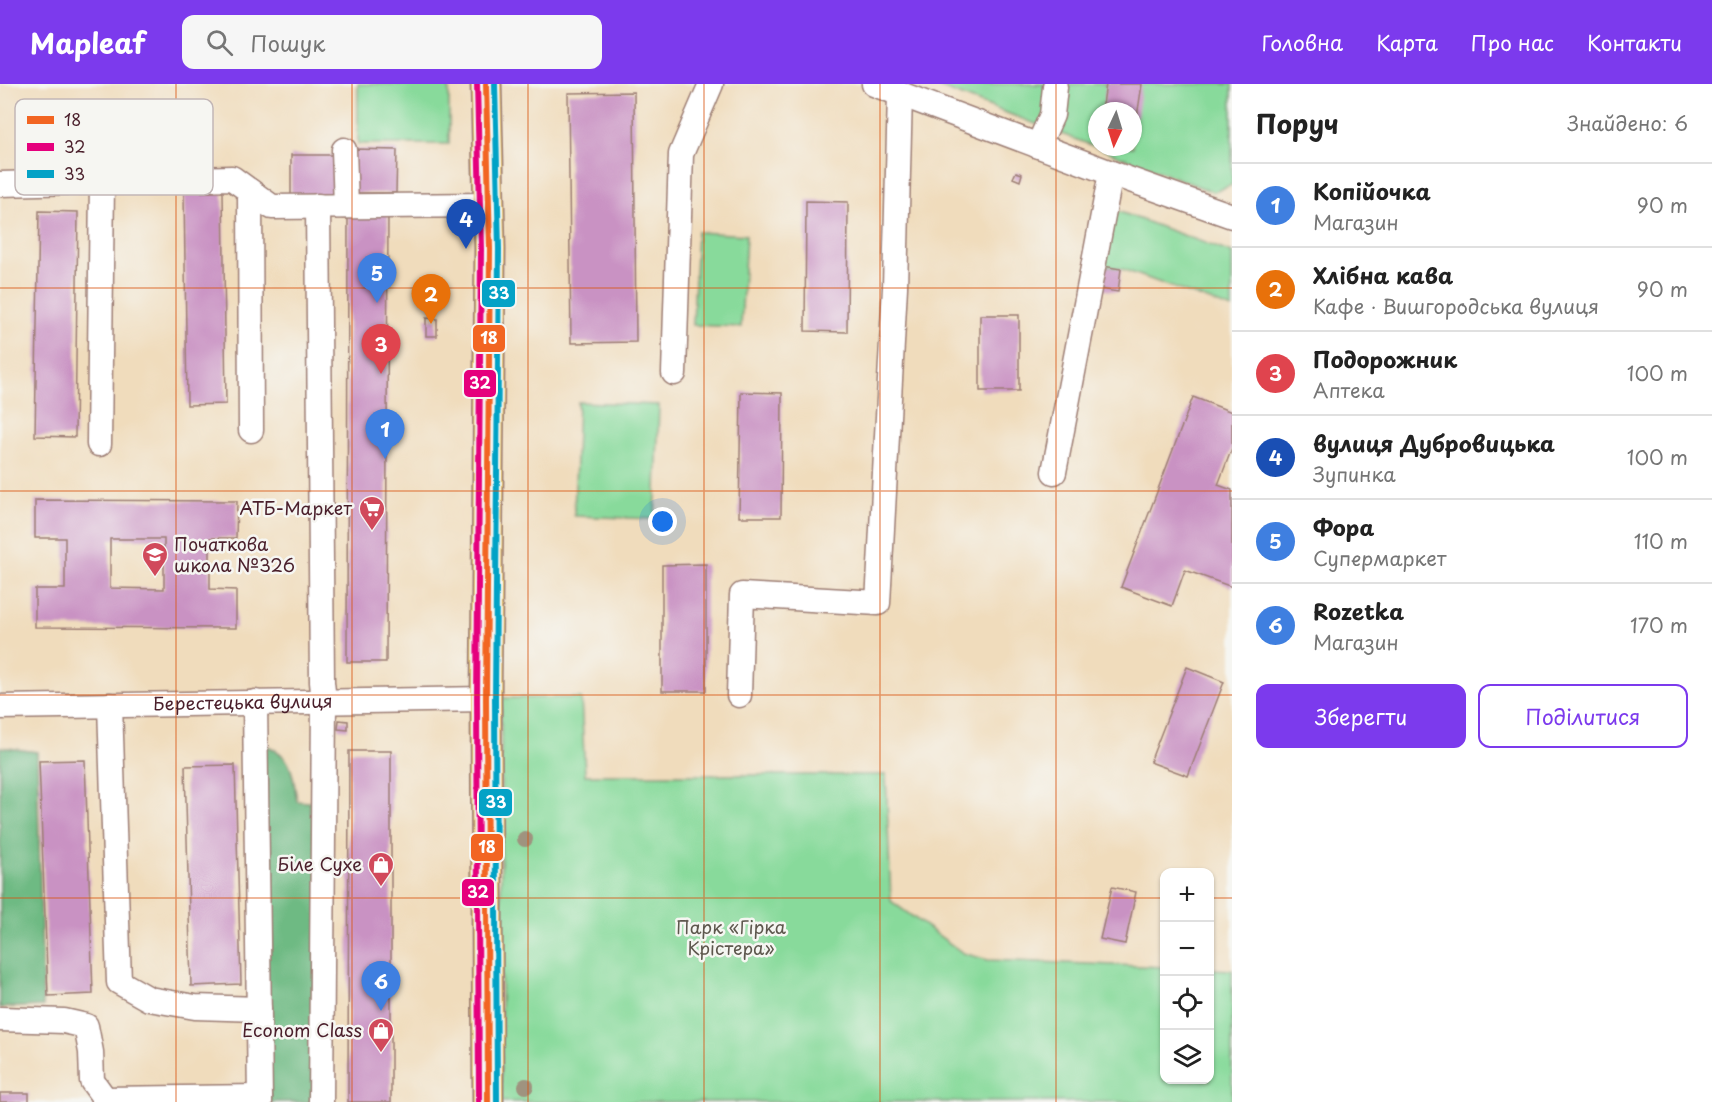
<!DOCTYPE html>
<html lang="uk">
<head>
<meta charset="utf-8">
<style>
  body { margin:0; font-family:"Playpen Sans",sans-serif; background:#f6f6f6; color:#222 }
  .controls { position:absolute; right:18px; bottom:18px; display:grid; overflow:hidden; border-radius:12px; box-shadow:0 2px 4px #0004 }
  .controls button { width:54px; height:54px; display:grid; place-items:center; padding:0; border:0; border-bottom:2px solid #e0e0e0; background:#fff; color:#222; font:30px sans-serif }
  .compass { position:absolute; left:1088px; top:18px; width:54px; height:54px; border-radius:50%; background:#fff; box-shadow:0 2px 4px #0004; rotate:184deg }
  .you { position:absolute; left:663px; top:438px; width:21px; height:21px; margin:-15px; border:4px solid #fff; border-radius:50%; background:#1a73e8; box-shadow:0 0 0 9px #1a73e833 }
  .badge { display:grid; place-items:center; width:39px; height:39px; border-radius:50%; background:#7c3aed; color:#fff; font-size:20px; font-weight:700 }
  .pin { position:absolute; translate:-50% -50px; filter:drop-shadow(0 2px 3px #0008) }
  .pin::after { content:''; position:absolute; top:32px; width:21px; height:18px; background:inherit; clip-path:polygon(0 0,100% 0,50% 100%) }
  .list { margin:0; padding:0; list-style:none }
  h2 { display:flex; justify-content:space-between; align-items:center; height:78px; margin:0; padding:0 24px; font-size:26px }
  h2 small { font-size:20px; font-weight:400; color:#767676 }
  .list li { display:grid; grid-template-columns:39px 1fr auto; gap:18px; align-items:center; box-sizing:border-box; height:84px; padding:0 24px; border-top:2px solid #e0e0e0 }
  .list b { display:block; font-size:22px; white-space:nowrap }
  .list p { margin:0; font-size:20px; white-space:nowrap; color:#767676 }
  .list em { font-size:20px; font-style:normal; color:#767676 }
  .actions { display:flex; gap:12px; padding:18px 24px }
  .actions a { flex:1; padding:14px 0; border:2px solid #7c3aed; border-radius:12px; text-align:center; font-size:21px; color:#7c3aed }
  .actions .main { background:#7c3aed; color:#fff }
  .icon { flex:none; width:33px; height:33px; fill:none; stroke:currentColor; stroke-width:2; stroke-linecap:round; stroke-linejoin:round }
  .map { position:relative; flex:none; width:1232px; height:1018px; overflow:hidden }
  header { display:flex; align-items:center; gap:36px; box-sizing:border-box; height:84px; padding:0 30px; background:#7c3aed; color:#fff }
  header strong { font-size:28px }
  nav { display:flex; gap:33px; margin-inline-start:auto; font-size:21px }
  .search { width:420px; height:54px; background:#f6f6f6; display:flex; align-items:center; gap:15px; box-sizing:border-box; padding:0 21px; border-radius:12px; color:#767676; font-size:22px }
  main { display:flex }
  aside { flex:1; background:#fff }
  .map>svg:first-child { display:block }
</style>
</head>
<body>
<header>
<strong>Mapleaf</strong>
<div class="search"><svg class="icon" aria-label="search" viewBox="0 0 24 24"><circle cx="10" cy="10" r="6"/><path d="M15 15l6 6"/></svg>Пошук</div>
<nav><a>Головна</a><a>Карта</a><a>Про нас</a><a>Контакти</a></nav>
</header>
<main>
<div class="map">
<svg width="1232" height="1018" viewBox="0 0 1232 1018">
  <rect width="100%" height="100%" fill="#f6f6f2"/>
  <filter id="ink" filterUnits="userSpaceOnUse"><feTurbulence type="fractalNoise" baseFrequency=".0167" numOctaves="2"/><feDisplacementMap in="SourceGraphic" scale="12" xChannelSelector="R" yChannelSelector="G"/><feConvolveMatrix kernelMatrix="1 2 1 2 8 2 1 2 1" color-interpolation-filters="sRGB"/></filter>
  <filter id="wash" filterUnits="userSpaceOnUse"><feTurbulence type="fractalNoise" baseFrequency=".008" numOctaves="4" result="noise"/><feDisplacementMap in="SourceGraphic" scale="24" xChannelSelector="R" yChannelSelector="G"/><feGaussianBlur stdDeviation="1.35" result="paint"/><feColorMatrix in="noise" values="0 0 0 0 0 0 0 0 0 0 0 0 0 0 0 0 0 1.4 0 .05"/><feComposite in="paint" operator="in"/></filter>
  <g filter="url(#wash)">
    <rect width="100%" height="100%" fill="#f0dcbc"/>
    <path fill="#88da9b" stroke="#697c63" stroke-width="1.5" fill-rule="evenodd" d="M358 0H449V60H358Z
      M931 0H1232V101L1213 108ZM1097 27H1133V63H1097Z
      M1109 124 1232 169V225L1122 185 1097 181Z
      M697 148 746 151 741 243 693 241Z
      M578 318 659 321 655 435 574 432Z
      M501 614H581L585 691H886L891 817 963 869 988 876 1164 883V996H1210V885L1232 886V1018H501Z"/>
    <path fill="#6eba83" stroke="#5c6c57" stroke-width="1.5" d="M260 659C293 670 292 686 297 717L320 719 317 1018H268Z
      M0 663 37 668 43 922 0 924Z"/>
    <g id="blocks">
      <path fill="#c992c3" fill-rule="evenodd" d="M1106 0H1142L1137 33 1133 32V27H1102Z
        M634 8 636 258 571 259 568 9Z
        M352 65 397 66 396 109H352Z
        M291 71H340V112H291Z
        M1016 88 1022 90 1020 97 1013 94Z
        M184 108H223L226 320 187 321Z
        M806 117 848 118 847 248 805 247Z
        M348 126 388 127 386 578H347Z
        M39 127 78 128 75 353 35 352Z
        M1097 181 1121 185 1118 208 1093 204Z
        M980 231H1019V307H980Z
        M426 234 437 235V252H426Z
        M741 308 782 309 781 433H739Z
        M1193 313 1232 328V364L1218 401 1232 406V503L1185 486 1172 522 1121 503Z
        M35 416 237 417 236 454H210V505L236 506V544L35 543V505H65V454H35ZM110 455H164V505L110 504Z
        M706 480V607H662V481Z
        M1187 583 1224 598 1188 692 1150 678Z
        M339 636 348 637V646L338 645Z
        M349 667H391V1018H348Z
        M85 676 93 910 48 912 39 677Z
        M235 681 241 900 191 902 185 682Z
        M1112 803 1136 808 1125 860 1100 855Z
        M0 1009H29V1018H0Z"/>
    </g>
  </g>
  <g filter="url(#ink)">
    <use href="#blocks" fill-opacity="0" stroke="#9d7e74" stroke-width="1.5"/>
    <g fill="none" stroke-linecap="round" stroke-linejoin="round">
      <defs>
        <g id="minor">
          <path d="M874 0 1111 89 1232 132"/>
          <path d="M1038 62 1052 31 1055 3"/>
          <path d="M344 66 346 122"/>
          <path d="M0 100 232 94 272 123 489 121"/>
          <path d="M250 107 251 346"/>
          <path d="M318 122 322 598 324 617 321 1018"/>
          <path d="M674 289 681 70 711 0"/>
          <path d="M99 360 102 98"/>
          <path d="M1054 388 1111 89"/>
          <path d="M739 611 742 511 878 519 895 203 900 10"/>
          <path d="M255 618 260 1018"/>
          <path d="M110 621 119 898 149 915 195 923 259 925"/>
          <path id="s1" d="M0 623 486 615"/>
          <path d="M0 935 64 937 86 942 91 968 92 997 105 1015 260 1013"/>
        </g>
        <path id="major" d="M486 0 490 165 486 615 488 1018"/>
      </defs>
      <use href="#minor" stroke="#9d7e74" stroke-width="27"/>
      <use href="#major" stroke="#9d7e74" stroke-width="33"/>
      <use href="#minor" stroke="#fff" stroke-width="24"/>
      <use href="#major" stroke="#eac669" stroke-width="30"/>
      <defs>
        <path id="bus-1" d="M486 0 490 165 486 615 488 1018"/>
        <path id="bus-2" d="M477 0 481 165 477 615 479 1018"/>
        <path id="bus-3" d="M495 0 499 165 495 615 497 1018"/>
      </defs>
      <use href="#bus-1" stroke="#f6f6f2" stroke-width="10"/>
      <use href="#bus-2" stroke="#f6f6f2" stroke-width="10"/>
      <use href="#bus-3" stroke="#f6f6f2" stroke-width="10"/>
      <use href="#bus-1" stroke="#f26522" stroke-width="6"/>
      <use href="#bus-2" stroke="#e5007d" stroke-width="6"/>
      <use href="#bus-3" stroke="#04a2c6" stroke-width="6"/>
    </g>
    <g fill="#9f937f">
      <circle cx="525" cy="755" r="8"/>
      <circle cx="526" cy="1002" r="8"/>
    </g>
  </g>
  <path fill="none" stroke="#d8530f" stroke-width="1.5" stroke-opacity="0.55" d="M176 0V1018M352 0V1018M528 0V1018M704 0V1018M880 0V1018M1056 0V1018M0 204H1232M0 407H1232M0 611H1232M0 814H1164M1210 814H1232"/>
  <defs>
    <symbol id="supermarket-pin" viewBox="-11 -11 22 30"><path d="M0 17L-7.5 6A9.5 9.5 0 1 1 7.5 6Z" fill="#d1495b" stroke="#f6f6f2"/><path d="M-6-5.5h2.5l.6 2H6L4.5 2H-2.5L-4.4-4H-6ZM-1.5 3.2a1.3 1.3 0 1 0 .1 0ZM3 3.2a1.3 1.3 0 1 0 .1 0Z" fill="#fff"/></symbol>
    <symbol id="school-pin" viewBox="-11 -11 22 30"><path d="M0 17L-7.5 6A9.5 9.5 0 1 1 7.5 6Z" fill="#d1495b" stroke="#f6f6f2"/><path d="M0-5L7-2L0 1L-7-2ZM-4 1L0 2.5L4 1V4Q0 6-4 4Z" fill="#fff"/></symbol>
    <symbol id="shop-pin" viewBox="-11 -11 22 30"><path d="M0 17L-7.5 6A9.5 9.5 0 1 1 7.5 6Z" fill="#d1495b" stroke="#f6f6f2"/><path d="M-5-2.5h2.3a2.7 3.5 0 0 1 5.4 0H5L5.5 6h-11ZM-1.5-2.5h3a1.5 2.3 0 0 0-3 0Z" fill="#fff"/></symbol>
  </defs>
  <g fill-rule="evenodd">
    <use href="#supermarket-pin" x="357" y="410" width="30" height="40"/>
    <use href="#school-pin" x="140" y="456" width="30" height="40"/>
    <use href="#shop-pin" x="366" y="766" width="30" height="40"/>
    <use href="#shop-pin" x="366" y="932" width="30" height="40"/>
  </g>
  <g text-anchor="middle" stroke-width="5" stroke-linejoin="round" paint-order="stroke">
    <g font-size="18" fill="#4a1f2b" stroke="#f6f6f2" text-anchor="end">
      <text x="352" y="431">АТБ-Маркет</text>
      <text x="174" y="467" text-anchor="start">Початкова<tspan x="174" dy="21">школа №326</tspan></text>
      <text x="362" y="787">Біле Сухе</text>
      <text x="362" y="953">Econom Class</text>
    </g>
    <g font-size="18" fill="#4a1f2b" stroke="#f6f6f2">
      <text dy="6" stroke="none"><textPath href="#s1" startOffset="243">Берестецька вулиця</textPath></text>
    </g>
    <g font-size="18" fill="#5d574d" stroke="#f6f6f2">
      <text x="731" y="850">Парк «Гірка<tspan x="731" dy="21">Крістера»</tspan></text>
    </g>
  </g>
  <rect x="15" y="15" width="198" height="96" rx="9" fill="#f6f6f2" stroke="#c2b6b6" stroke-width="1.5"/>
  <rect x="27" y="32" width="27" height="8" fill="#f26522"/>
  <rect x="27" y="59" width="27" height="8" fill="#e5007d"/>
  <rect x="27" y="86" width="27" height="8" fill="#04a2c6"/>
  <g font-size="16" fill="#4a1f2b">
    <text x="64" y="42">18</text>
    <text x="64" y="69">32</text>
    <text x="64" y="96">33</text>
  </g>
  <g stroke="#f6f6f2" stroke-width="2">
    <rect x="481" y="195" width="35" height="29" rx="6" fill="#04a2c6"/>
    <rect x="472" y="240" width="34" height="29" rx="6" fill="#f26522"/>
    <rect x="463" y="285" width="34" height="29" rx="6" fill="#e5007d"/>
    <rect x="478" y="704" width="35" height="29" rx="6" fill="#04a2c6"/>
    <rect x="470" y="749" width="34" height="29" rx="6" fill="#f26522"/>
    <rect x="461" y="794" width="34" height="29" rx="6" fill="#e5007d"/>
  </g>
  <g font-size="16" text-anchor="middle" font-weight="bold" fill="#fff">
    <text x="499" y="215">33</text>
    <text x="489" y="260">18</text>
    <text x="480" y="305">32</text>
    <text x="496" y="724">33</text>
    <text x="487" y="769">18</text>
    <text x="478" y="814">32</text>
  </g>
</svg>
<div class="controls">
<button>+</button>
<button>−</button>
<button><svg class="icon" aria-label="locate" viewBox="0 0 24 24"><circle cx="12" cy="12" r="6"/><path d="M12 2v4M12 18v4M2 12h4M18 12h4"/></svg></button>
<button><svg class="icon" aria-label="layers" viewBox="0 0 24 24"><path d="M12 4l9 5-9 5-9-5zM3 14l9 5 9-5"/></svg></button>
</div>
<svg class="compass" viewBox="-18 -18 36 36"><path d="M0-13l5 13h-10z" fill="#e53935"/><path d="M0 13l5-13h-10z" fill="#767676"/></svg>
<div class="you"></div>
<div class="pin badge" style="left:385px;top:375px;background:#3f7fe0">1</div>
<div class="pin badge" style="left:431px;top:240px;background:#e8710a">2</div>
<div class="pin badge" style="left:381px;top:290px;background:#e0444e">3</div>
<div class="pin badge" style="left:466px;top:165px;background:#1a4fb4">4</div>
<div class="pin badge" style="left:377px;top:219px;background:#3f7fe0">5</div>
<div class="pin badge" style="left:381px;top:927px;background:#3f7fe0">6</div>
</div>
<aside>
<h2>Поруч<small>Знайдено: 6</small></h2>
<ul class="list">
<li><span class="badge" style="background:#3f7fe0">1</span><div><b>Копійочка</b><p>Магазин</p></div><em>90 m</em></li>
<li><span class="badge" style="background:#e8710a">2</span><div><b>Хлібна кава</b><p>Кафе · Вишгородська вулиця</p></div><em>90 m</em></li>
<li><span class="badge" style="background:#e0444e">3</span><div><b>Подорожник</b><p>Аптека</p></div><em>100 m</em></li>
<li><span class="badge" style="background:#1a4fb4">4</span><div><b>вулиця Дубровицька</b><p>Зупинка</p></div><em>100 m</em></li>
<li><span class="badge" style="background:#3f7fe0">5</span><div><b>Фора</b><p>Супермаркет</p></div><em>110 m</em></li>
<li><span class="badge" style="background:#3f7fe0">6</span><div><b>Rozetka</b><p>Магазин</p></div><em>170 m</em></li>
</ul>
<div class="actions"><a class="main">Зберегти</a><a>Поділитися</a></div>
</aside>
</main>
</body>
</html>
